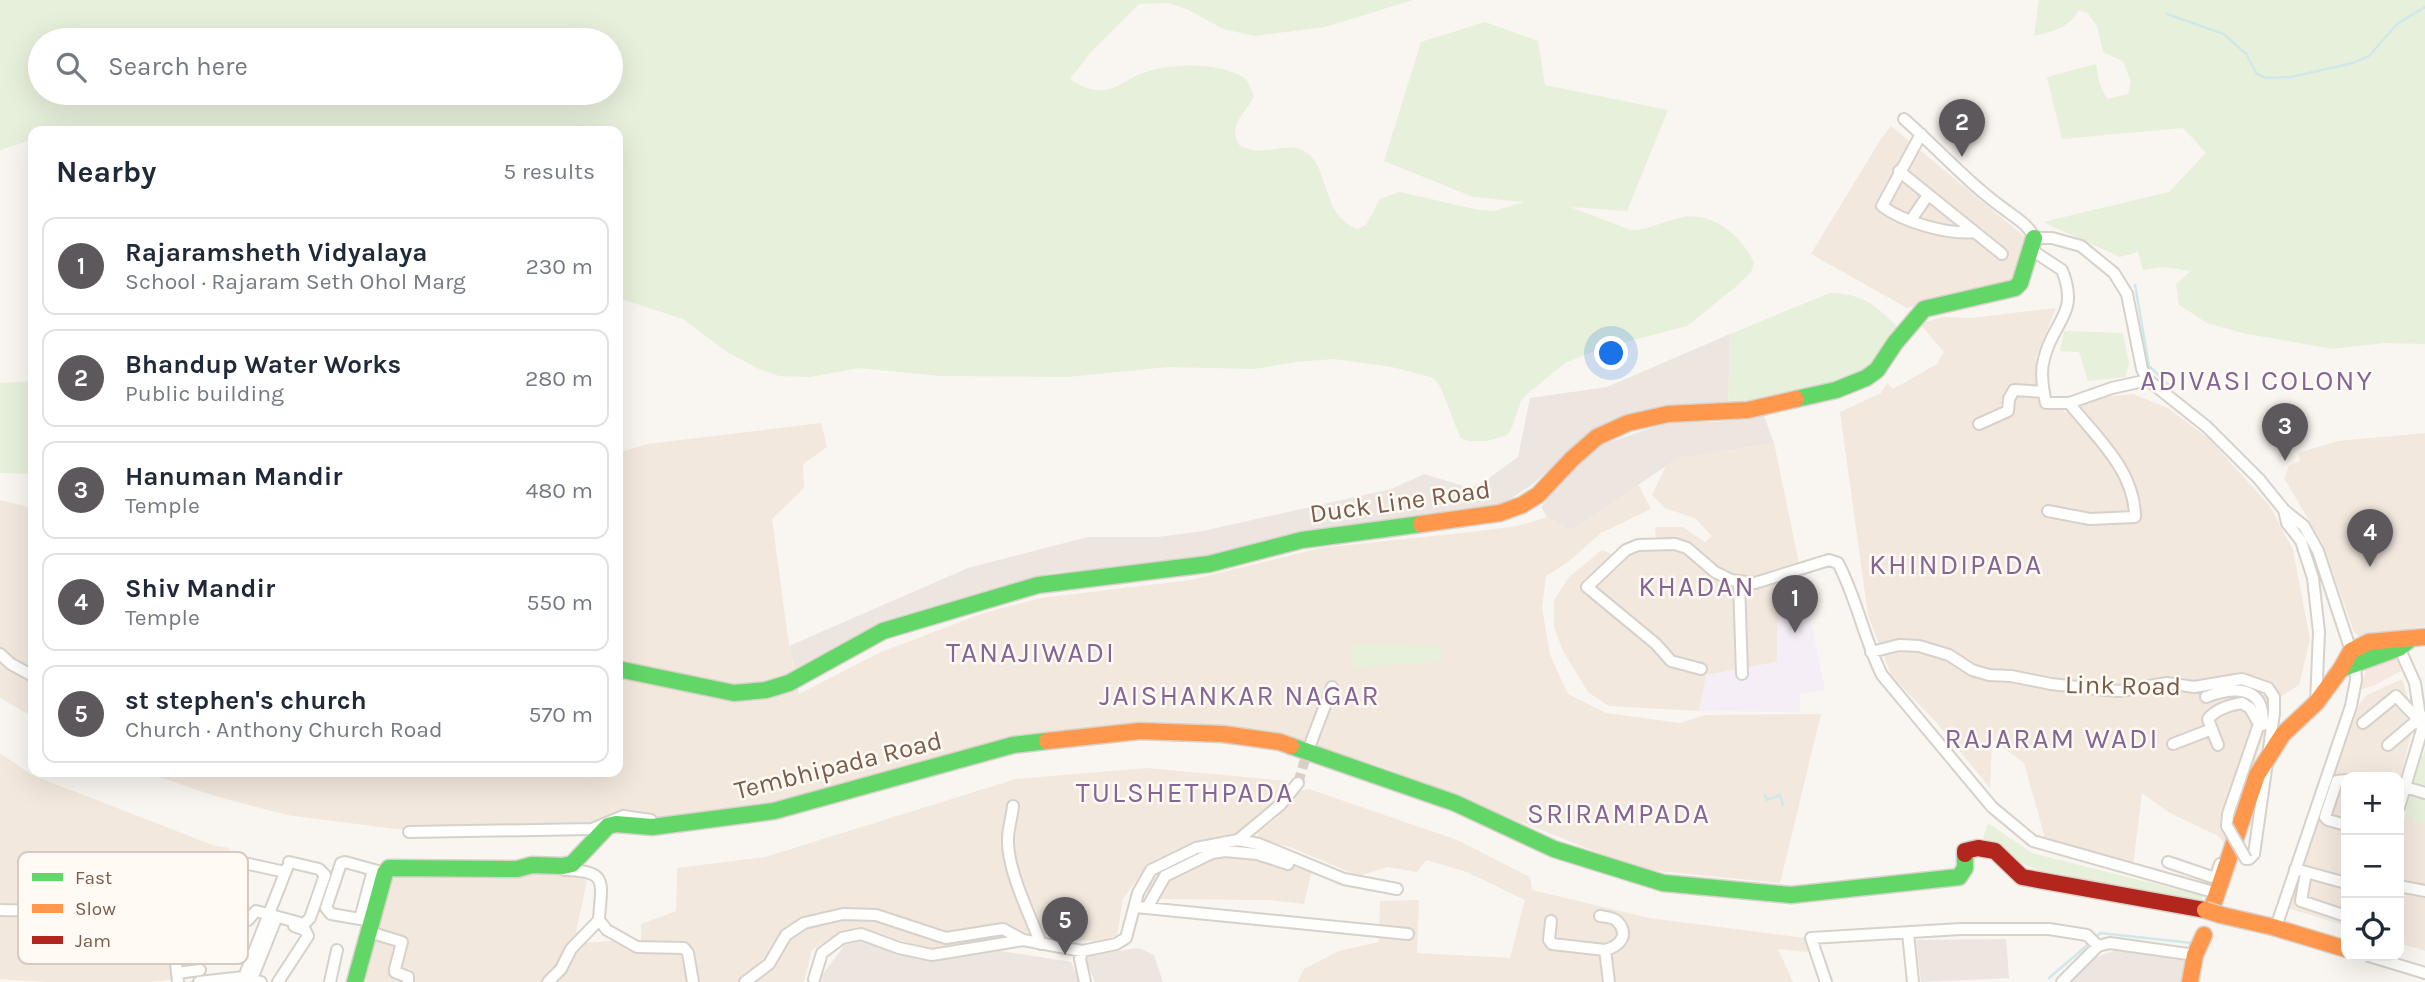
<!DOCTYPE html>
<html lang="en">
<head>
<meta charset="utf-8">
<style>
  body { margin:0; font-family:Karla,sans-serif; background:#f6f6f7; color:#1f2937 }
  .controls { position:absolute; right:21px; bottom:21px; display:grid; overflow:hidden; border-radius:14px; box-shadow:0 7px 28px #0002 }
  .controls button { width:63px; height:63px; display:grid; place-items:center; padding:0; border:0; border-bottom:2px solid #e0e1e3; background:#fff; color:#1f2937; font:35px sans-serif }
  .you { position:absolute; left:1612px; top:354px; width:24px; height:24px; margin:-18px; border:5px solid #fff; border-radius:50%; background:#1a73e8; box-shadow:0 0 0 10px #1a73e833 }
  .badge { display:grid; place-items:center; width:46px; height:46px; border-radius:50%; background:#5c585b; color:#fff; font-size:23px; font-weight:700 }
  .pin { position:absolute; translate:-50% -58px; filter:drop-shadow(0 2px 4px #0008) }
  .pin::after { content:''; position:absolute; top:37px; width:24px; height:21px; background:inherit; clip-path:polygon(0 0,100% 0,50% 100%) }
  .list { margin:0; padding:0; list-style:none }
  h2 { display:flex; justify-content:space-between; align-items:center; height:91px; margin:0; padding:0 28px; font-size:30px }
  h2 small { font-size:23px; font-weight:400; color:#747a83 }
  .list li { display:grid; grid-template-columns:46px 1fr auto; gap:21px; align-items:center; box-sizing:border-box; height:98px; margin:0 14px 14px; padding:0 14px; border:2px solid #e0e1e3; border-radius:14px }
  .list b { display:block; font-size:26px; white-space:nowrap }
  .list p { margin:0; font-size:23px; white-space:nowrap; color:#747a83 }
  .list em { font-size:23px; font-style:normal; color:#747a83 }
  .icon { flex:none; width:38px; height:38px; fill:none; stroke:currentColor; stroke-width:2; stroke-linecap:round; stroke-linejoin:round }
  .map { position:relative; flex:none; width:2425px; height:982px; overflow:hidden }
  .search { position:absolute; background:#fff; box-shadow:0 7px 28px #0002; left:28px; top:28px; width:595px; height:77px; display:flex; align-items:center; gap:18px; box-sizing:border-box; padding:0 24px; border-radius:38px; color:#747a83; font-size:26px }
  .panel { position:absolute; background:#fff; box-shadow:0 7px 28px #0002; left:28px; top:126px; width:595px; height:651px; border-radius:14px }
  .map>svg:first-child { display:block }
</style>
</head>
<body>
<div class="map">
<svg width="2425" height="982" viewBox="0 0 2425 982">
  <rect width="100%" height="100%" fill="#f9f5f0"/>
  <path fill="#f2e8de" d="M1891 126 2025 237 2011 283 1907 308 1811 254 1879 142Z
    M2056 308 2036 357 2038 379 2065 413 2087 399 2133 394 2168 408 2209 439 2270 506 2293 550 2310 639 2299 685 2264 707 2266 729 2226 845 2218 836 2170 813 2142 793 2133 866 2045 838 2024 763 1992 739 1990 788 1936 722 1891 675 1868 615 1840 412 1881 393 1887 383 1893 389 1937 364 1944 352 1920 324 1942 317 1972 318Z
    M821 423 827 447 803 464 804 488 772 519 789 646 799 694 881 652 984 613 1041 598 1191 580 1321 548 1471 532 1518 526 1547 517 1571 530 1638 484 1651 509 1601 533 1568 562 1546 576 1542 608 1550 655 1568 694 1606 713 1680 723 1705 715 1821 714 1780 883 1639 869 1386 768 1293 739 1102 727 766 821 630 834 578 830H404L287 815 215 796 144 772H618V453L647 444Z
    M2425 433V626L2363 639 2354 632 2322 542 2284 478 2289 466 2300 461 2298 453 2338 441Z
    M1774 443 1807 602 1778 604 1777 662 1707 675 1699 711 1609 706 1588 692 1563 651 1554 627V600L1569 577 1602 550 1622 559 1630 553 1657 547 1655 527H1683L1705 542 1712 536 1695 518 1665 508 1652 495 1666 466 1678 458Z
    M0 500 33 508V717L0 698Z
    M2402 679 2410 705 2413 725 2399 785V777H2346V926L2288 908 2344 744 2360 703 2367 695Z
    M0 753 32 775 215 846 230 848 220 881 206 885 207 925 172 930 175 979 151 982H47L0 979Z
    M1147 768 1287 781 1292 788 1257 822 1236 833 1190 843 1149 863 1123 899 1117 935 1101 942 1052 937 931 950 868 930 844 931 812 950 804 982H360L391 871 577 874 587 881 576 931 584 943 612 941 634 953 641 941V924L676 911 677 868 765 857 1016 779Z
    M2414 787 2425 790V951L2399 943V836Z
    M1309 789 1457 840 1530 877 1532 890 1649 918 1805 938 1808 952 1778 949 1793 982H1297L1304 969 1339 951 1379 942 1380 901 1419 900 1417 953 1510 958 1525 900 1467 872 1426 860 1417 872 1388 867 1359 876 1290 847 1259 839 1258 833 1278 817 1299 791Z
    M1266 852 1312 870 1304 904 1270 900 1155 899 1146 889 1152 880 1173 866 1203 854Z"/>
  <path fill="#f6e8e1" d="M2397 653 2401 671 2373 686 2359 690 2368 665Z"/>
  <path fill="#ede5e0" d="M1730 334 1728 409 1585 437 1533 484 1504 503 1471 510 1295 533 1211 559 1050 573 929 610 796 675 789 646 968 568 1088 537H1158L1203 531 1391 489 1424 474 1470 488 1485 481 1518 457 1530 398 1607 387Z
    M1764 416 1774 443 1678 458 1571 530 1547 517 1541 507 1562 480 1601 445 1669 422H1718Z
    M852 935 922 957 995 950 1071 962 1080 982H817Z
    M2006 939 2009 978 1921 982 1916 940Z
    M1139 948 1154 955 1163 982H1095L1085 959 1088 955Z
    M2116 950 2173 956 2193 964 2189 982H2070L2092 959Z"/>
  <path fill="#f6eef6" d="M1807 602 1825 690 1800 694V712L1699 711 1706 675 1777 662 1778 604Z"/>
  <path fill="#e7f0db" fill-rule="evenodd" d="M0 0H1413L1325 27 1255 36 1223 29 1187 9 1168 3 1139 4 1091 52 1070 79C1079 86 1094 92 1106 90 1120 87 1132 76 1146 72 1172 63 1218 62 1243 77 1249 82 1251 89 1254 96 1246 114 1227 124 1239 145 1264 160 1287 138 1307 153 1330 169 1321 215 1357 229L1366 225 1380 199 1400 192 1479 210 1495 211 1524 202 1473 197 1384 161 1421 42 1485 22 1538 41 1545 85 1668 110 1627 211 1570 207 1631 230C1648 230 1662 222 1679 218 1711 210 1742 235 1754 263L1751 272 1738 285 1687 326 1602 348 1565 363 1527 394 1521 401 1512 427 1507 435 1487 441H1468L1460 437 1440 386 1434 378 1392 367 1334 359 1295 362 1254 369 1168 367 1067 377 941 376 859 368 810 377 779 376 759 369 727 352 683 319 618 298V131H33V139L0 150ZM40 40H611V93H40Z
    M2039 0H2425V344L2384 343 2333 349 2242 333 2207 323 2179 305 2176 284 2191 271 2162 267 2143 270 2138 252 2120 257 2043 222 2169 192 2206 153 2183 128 2062 139 2047 77 2096 64 2099 82 2107 99 2128 94 2131 82 2123 61 2103 52 2097 26 2087 12 2078 11C2068 29 2053 31 2034 36Z
    M1830 293C1865 294 1876 306 1900 329 1891 340 1883 354 1873 364 1842 391 1768 400 1728 409L1730 334Z
    M2064 331 2123 333 2129 364 2125 377 2088 381 2079 352 2060 351Z
    M33 381V474L0 473V383Z
    M1351 644 1442 646 1441 661 1353 668Z
    M2425 750V823L2420 825 2413 822 2405 811 2417 759 2423 756Z
    M1988 823 2032 853 2203 896 2201 903 2039 870 2025 865 1983 838Z"/>
  <g fill="none" stroke-linecap="round" stroke-linejoin="round">
    <path stroke="#d0e8ea" stroke-width="2.5" d="M2167 14 2224 34 2246 54 2257 74 2266 78 2291 77 2353 63 2369 56 2397 24 2425 7
      M2135 285 2149 366 2169 385
      M1765 795 1767 800 1780 795 1783 805
      M2096 937 2100 933 2192 943
      M2049 978 2091 942"/>
    <path stroke="#d9cfc7" stroke-width="10" stroke-dasharray="10 5" stroke-linecap="butt" d="M1298 783 1309 746
      M196 931 199 966"/>
    <defs>
      <path id="street" d="M1904 119C1939 150 1969 184 2007 211 2017 219 2029 225 2034 238H2052L2081 246 2114 273 2127 294 2142 369 2148 380 2207 427 2259 479 2284 510 2287 523 2301 541 2313 578 2319 632 2316 703
        M1921 134 1882 206C1903 222 1948 235 1975 232
        M1899 171 2002 254
        M1911 220 1928 195
        M2030 249 2062 270C2080 315 2053 320 2044 359 2040 372 2043 390 2046 403H2069L2112 388 2148 380
        M1979 424 2008 411 2009 399 2014 390 2044 392
        M2048 511 2090 519 2135 517C2135 471 2097 438 2069 403
        M1739 581 1742 674
        M2397 643 2415 683 2422 730 2399 807
        M1871 652 1899 645 1919 646 1949 655 1972 670 1989 675 2011 676 2051 684 2105 690 2120 691 2167 683 2194 687 2242 679 2268 688 2274 697V713L2254 854 2249 859H2246
        M0 654 11 664 33 676
        M1701 669 1671 661 1656 644 1587 587 1626 550 1638 545 1675 544 1687 548 1715 572 1731 580 1755 583 1829 560 1838 563C1857 599 1864 639 1882 675L1992 807 2033 841 2217 893
        M2206 697C2221 691 2248 684 2259 702 2263 709 2263 718 2263 725
        M2363 723 2396 696 2418 719
        M2173 744 2212 729
        M1310 745 1332 687
        M2218 745 2208 719C2216 709 2230 705 2242 703L2250 708 2259 724 2228 814 2227 826
        M2388 745 2422 716
        M2346 780 2337 781 2325 817 2328 820 2346 825
        M2405 787 2425 793
        M1013 806C1012 817 1008 828 1008 839 1007 870 1030 915 1041 944
        M409 832 592 829 623 816 651 820
        M1238 840 1259 844 1344 879 1397 889
        M2168 862 2212 877 2216 876 2220 864
        M2295 869 2346 883
        M106 871 108 902
        M285 872 249 864 240 865 223 878 196 883C208 922 208 923 248 920L256 911 304 924 310 918 325 875 319 869 289 862
        M2305 878 2301 901 2346 916
        M2399 886 2425 891
        M1136 907 1408 934
        M1147 908 1165 876 1212 853 1225 851 1257 854 1288 864
        M56 909 52 883 58 875 60 861
        M0 910C66 913 131 897 196 883
        M1600 916C1605 917 1613 917 1617 921 1630 935 1620 946 1605 950
        M360 919 373 870
        M599 920 607 930 637 947 684 948 688 953 693 982
        M372 921 331 914 326 908 341 863 345 862 385 873
        M1551 921 1549 940 1552 944 1605 950 1609 982
        M2273 927 2278 921 2351 706 2356 680 2355 663 2318 551 2304 526 2284 510
        M369 932 402 942 395 969V972L408 977V982
        M1908 933 1913 982
        M1082 951 1080 959 1085 982
        M2369 956 2425 973
        M177 973 200 970
        M244 977 287 868
        M252 979 276 919
        M814 979 822 953 842 938 861 934 899 948 932 955 1023 940
        M178 982 173 934 175 932 196 931
        M199 982 244 977 261 982
        M278 982 308 936 305 930 294 926
        M330 982 337 950
        M548 982 561 969 571 949 599 920C601 882 610 871 564 870
        M745 982 769 964 786 935 804 923 843 914 876 915 946 938 1003 929 1023 940 1082 951 1116 944 1126 938 1138 893 1151 870 1196 848 1238 840 1280 805 1298 783
        M1826 982 1811 938 1961 929H2049L2087 935 2098 946
        M2062 982 2098 946 2110 943 2195 955"/>
      <path id="fast" d="M1796 399 1836 390 1866 378 1877 370 1895 343 1924 309 2015 288 2020 283 2034 238
        M618 669 734 693 766 690 789 683 883 631 1038 585 1209 564 1302 540 1421 524
        M2341 669 2399 648 2408 641
        M1291 746 1455 803 1554 849 1663 883 1791 895 1959 877 1965 868V854
        M355 982 385 873 389 868 517 869 532 865 563 866 572 864 608 826 616 824 652 827 774 811 1013 745 1047 741"/>
      <path id="slow" d="M1421 524 1500 513 1522 505 1538 495 1572 459 1597 437 1628 423 1668 414 1748 410 1796 399
        M1047 741 1140 731 1223 734 1280 742 1291 746
        M2213 905 2257 775 2283 734 2316 703 2341 669 2351 651 2369 642 2425 637
        M2221 915 2273 927 2346 949
        M2190 982 2195 955 2204 935"/>
      <path id="jam" d="M1965 854V851L1978 848 1995 851 2022 877 2205 910"/>
    </defs>
    <use href="#street" stroke="#d7d1cb" stroke-width="14"/>
    <use href="#fast" stroke="#d9d2cb" stroke-width="19"/>
    <use href="#slow" stroke="#d9d2cb" stroke-width="19"/>
    <use href="#jam" stroke="#d9d2cb" stroke-width="19"/>
    <use href="#street" stroke="#fefefd" stroke-width="10"/>
    <use href="#fast" stroke="#63d668" stroke-width="16"/>
    <use href="#slow" stroke="#ff974d" stroke-width="16"/>
    <use href="#jam" stroke="#b3261e" stroke-width="16"/>
    <defs>
      <path id="street-bridge" d="M2227 826 2246 859"/>
      <path id="slow-bridge" d="M2205 910 2221 915"/>
    </defs>
    <use href="#street-bridge" stroke="#d7d1cb" stroke-width="14" stroke-linecap="butt"/>
    <use href="#slow-bridge" stroke="#d9d2cb" stroke-width="19" stroke-linecap="butt"/>
    <use href="#street-bridge" stroke="#fefefd" stroke-width="10"/>
    <use href="#slow-bridge" stroke="#ff974d" stroke-width="16"/>
  </g>
  <g text-anchor="middle" stroke-width="5" stroke-linejoin="round" paint-order="stroke">
    <g font-size="26" fill="#7a5c4d" stroke="#fffaf3">
      <text transform="translate(1400 501) rotate(-8)" y="9">Duck Line Road</text>
      <text transform="translate(2123 685) rotate(1)" y="9">Link Road</text>
      <text transform="translate(838 765) rotate(-14)" y="9">Tembhipada Road</text>
    </g>
    <g font-size="28" letter-spacing="2" fill="#846695" stroke="#fffaf3">
      <text x="2257" y="390">ADIVASI COLONY</text>
      <text x="1956" y="574">KHINDIPADA</text>
      <text x="1697" y="596">KHADAN</text>
      <text x="1031" y="662">TANAJIWADI</text>
      <text x="1240" y="705">JAISHANKAR NAGAR</text>
      <text x="2052" y="748">RAJARAM WADI</text>
      <text x="1185" y="802">TULSHETHPADA</text>
      <text x="1619" y="823">SRIRAMPADA</text>
    </g>
  </g>
  <rect x="18" y="852" width="230" height="112" rx="10" fill="#fffaf3" stroke="#d7cbc1" stroke-width="2"/>
  <rect x="32" y="873" width="31" height="8" fill="#63d668"/>
  <rect x="32" y="904" width="31" height="9" fill="#ff974d"/>
  <rect x="32" y="936" width="31" height="8" fill="#b3261e"/>
  <g font-size="19" fill="#7a5c4d">
    <text x="75" y="884">Fast</text>
    <text x="75" y="915">Slow</text>
    <text x="75" y="947">Jam</text>
  </g>
</svg>
<div class="controls">
<button>+</button>
<button>−</button>
<button><svg class="icon" aria-label="locate" viewBox="0 0 24 24"><circle cx="12" cy="12" r="6"/><path d="M12 2v4M12 18v4M2 12h4M18 12h4"/></svg></button>
</div>
<div class="you"></div>
<div class="pin badge" style="left:1795px;top:633px">1</div>
<div class="pin badge" style="left:1962px;top:157px">2</div>
<div class="pin badge" style="left:2285px;top:461px">3</div>
<div class="pin badge" style="left:2370px;top:567px">4</div>
<div class="pin badge" style="left:1065px;top:955px">5</div>
<div class="search"><svg class="icon" aria-label="search" viewBox="0 0 24 24"><circle cx="10" cy="10" r="6"/><path d="M15 15l6 6"/></svg>Search here</div>
<section class="panel">
<h2>Nearby<small>5 results</small></h2>
<ul class="list">
<li><span class="badge">1</span><div><b>Rajaramsheth Vidyalaya</b><p>School · Rajaram Seth Ohol Marg</p></div><em>230 m</em></li>
<li><span class="badge">2</span><div><b>Bhandup Water Works</b><p>Public building</p></div><em>280 m</em></li>
<li><span class="badge">3</span><div><b>Hanuman Mandir</b><p>Temple</p></div><em>480 m</em></li>
<li><span class="badge">4</span><div><b>Shiv Mandir</b><p>Temple</p></div><em>550 m</em></li>
<li><span class="badge">5</span><div><b>st stephen's church</b><p>Church · Anthony Church Road</p></div><em>570 m</em></li>
</ul>
</section>
</div>
</body>
</html>
